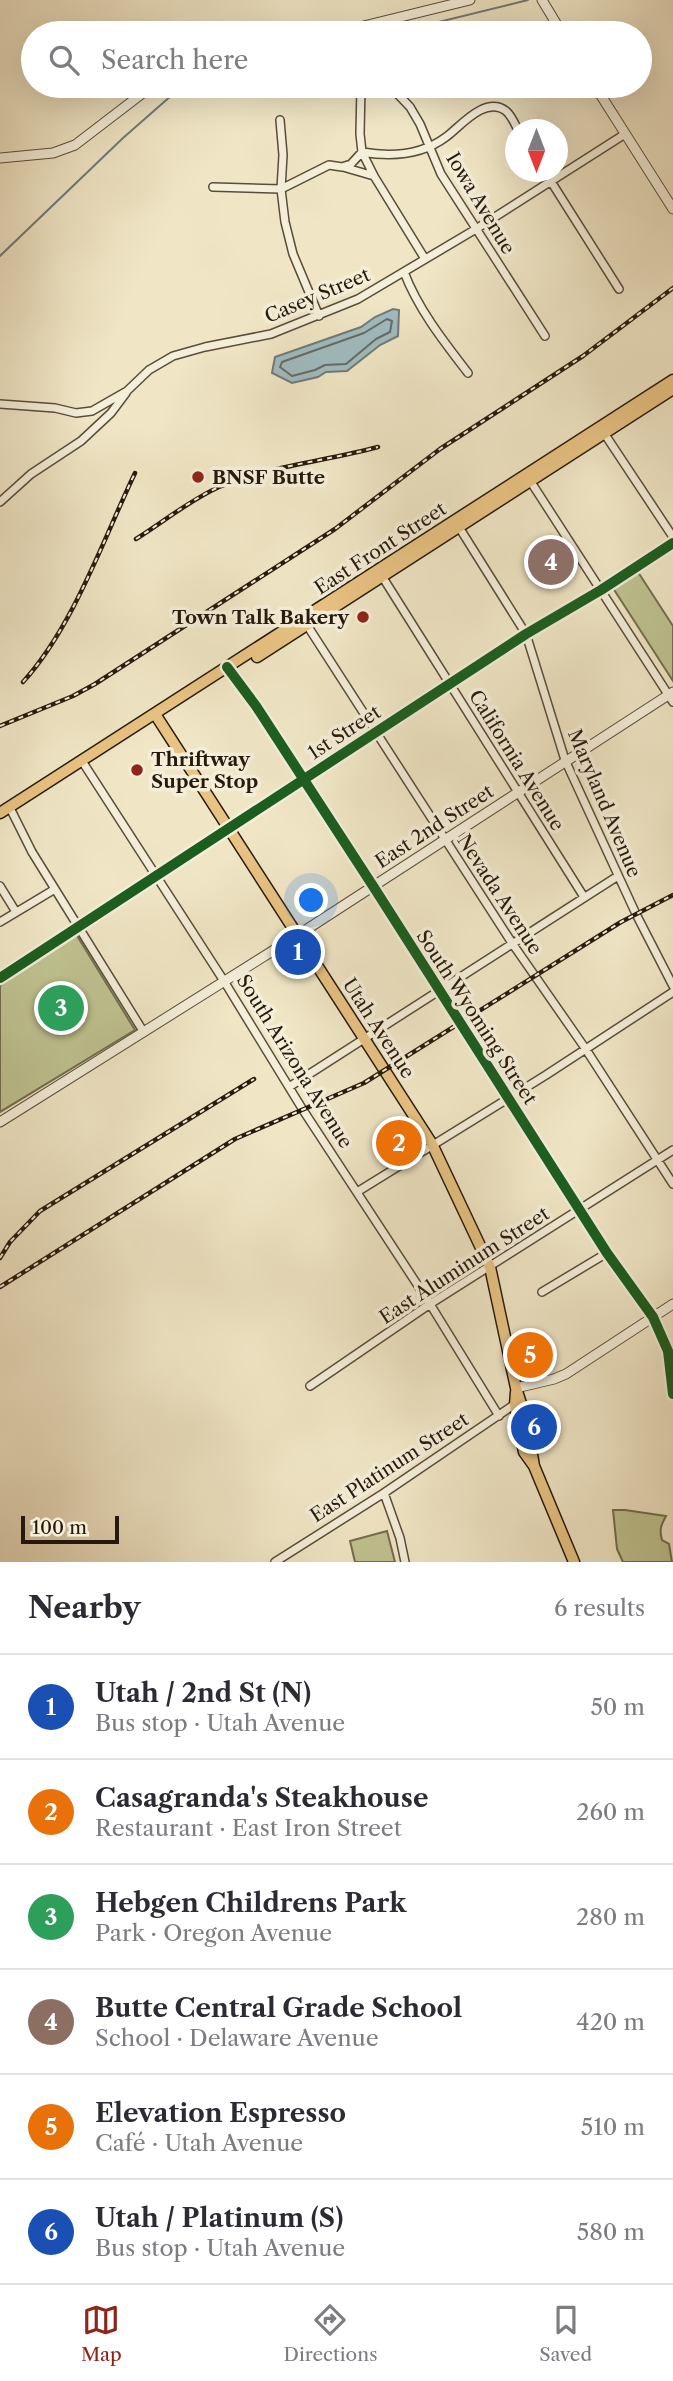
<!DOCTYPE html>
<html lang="en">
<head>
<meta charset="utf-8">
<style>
  body { margin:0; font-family:"Libre Caslon Text",serif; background:#f2f2f3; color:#2b2b33 }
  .compass { position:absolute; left:505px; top:119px; width:63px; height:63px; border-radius:50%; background:#fff; box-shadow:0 7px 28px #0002; rotate:180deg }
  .scale { position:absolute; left:21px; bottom:18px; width:98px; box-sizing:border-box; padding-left:7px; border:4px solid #271a0c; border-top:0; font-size:19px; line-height:24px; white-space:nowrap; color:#271a0c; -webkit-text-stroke:5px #f5efda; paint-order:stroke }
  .you { position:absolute; left:312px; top:901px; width:24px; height:24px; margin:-18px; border:5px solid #fff; border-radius:50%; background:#1a73e8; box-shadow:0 0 0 10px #1a73e833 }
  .badge { display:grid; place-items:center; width:46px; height:46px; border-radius:50%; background:#8f2418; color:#fff; font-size:23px; font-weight:700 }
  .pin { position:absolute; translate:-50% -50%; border:4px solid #fff; box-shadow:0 2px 7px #0006 }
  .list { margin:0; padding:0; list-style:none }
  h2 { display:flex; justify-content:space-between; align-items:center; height:91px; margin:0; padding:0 28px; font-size:30px }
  h2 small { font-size:23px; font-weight:400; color:#7c7c81 }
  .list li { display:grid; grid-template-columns:46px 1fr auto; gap:21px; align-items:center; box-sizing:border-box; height:105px; padding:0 28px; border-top:2px solid #e1e1e2 }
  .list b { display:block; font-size:26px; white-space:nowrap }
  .list p { margin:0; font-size:23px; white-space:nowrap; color:#7c7c81 }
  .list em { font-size:23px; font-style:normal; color:#7c7c81 }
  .icon { flex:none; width:38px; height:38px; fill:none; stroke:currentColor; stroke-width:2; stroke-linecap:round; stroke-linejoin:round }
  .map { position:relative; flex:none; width:673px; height:1562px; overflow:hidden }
  .search { position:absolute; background:#fff; box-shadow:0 7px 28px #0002; left:21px; right:21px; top:21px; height:77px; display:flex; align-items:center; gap:18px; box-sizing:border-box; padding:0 24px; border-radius:38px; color:#7c7c81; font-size:26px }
  .sheet { height:721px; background:#fff }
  nav { display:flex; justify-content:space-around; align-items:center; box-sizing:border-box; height:98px; border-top:2px solid #e1e1e2; background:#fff; font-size:19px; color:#7c7c81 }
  nav a { display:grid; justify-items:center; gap:4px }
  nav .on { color:#8f2418 }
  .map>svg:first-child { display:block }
</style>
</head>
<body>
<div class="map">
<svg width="673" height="1562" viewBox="0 0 673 1562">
  <rect width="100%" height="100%" fill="#f0e6c6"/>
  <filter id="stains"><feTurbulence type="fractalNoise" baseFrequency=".00286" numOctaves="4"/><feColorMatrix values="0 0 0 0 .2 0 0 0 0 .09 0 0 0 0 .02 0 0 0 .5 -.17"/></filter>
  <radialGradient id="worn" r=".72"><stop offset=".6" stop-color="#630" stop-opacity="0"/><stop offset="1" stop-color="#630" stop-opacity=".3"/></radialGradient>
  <path fill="#bfc391" stroke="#736e4e" stroke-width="2" d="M638 572 673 626V681L613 588Z
    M76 934 135 1030 0 1112V986Z
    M613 1510H625L666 1516C661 1525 659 1530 662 1540L669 1544 672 1562H623L617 1549Z
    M387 1531 395 1562H355L350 1541Z"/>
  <path fill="#a0bcc1" stroke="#707b79" stroke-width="2" d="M393 309 399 310 398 336 380 345 347 371 326 372 318 377 292 383 272 373 275 357 361 327 375 317Z"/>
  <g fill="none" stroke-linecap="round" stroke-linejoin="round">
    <path stroke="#646b66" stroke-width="2" d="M387 319 392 321 390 332 376 339 346 364 325 365 315 370 292 376 280 367 282 362 364 333Z"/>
    <path stroke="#707b79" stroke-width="2" d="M394 33 528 0
      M0 256 123 138 172 95 189 86"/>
    <defs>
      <path id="minor" d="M361 86 360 134 362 152 374 176 425 259
        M390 86 410 107 420 124 441 174 545 336
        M280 120 283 155 281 189 285 222 293 254 319 316
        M343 167 374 176
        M545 172 619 289
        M213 187 281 189 329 165 342 167 351 164 362 152C391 157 422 155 446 137 460 127 485 95 506 111 511 115 515 124 518 130
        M404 272C418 309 444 342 468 373
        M0 404 55 408 76 413 92 411 127 391 149 370 173 356 205 347 271 334 358 299 476 229 625 134
        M602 430 673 537
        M529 479 673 702
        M0 502 31 474 81 441 111 413 126 393
        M457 524 526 634 565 760 636 914 673 986
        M380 573 584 897
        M305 622 512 943 585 1048 673 1184
        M227 667 256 706 373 886 607 1253 653 1317 668 1351 673 1394
        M82 761 224 981 303 1110 430 1304 499 1416
        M10 808 32 852 143 1031
        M0 886 16 912
        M0 922 55 889
        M0 978 526 634 601 590 673 543
        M289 1087 618 876
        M357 1192 546 1075 673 992
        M542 1292 607 1253
        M310 1386 430 1304 673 1150
        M384 1493 400 1538 405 1562
        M275 1562 384 1493 518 1402"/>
      <path id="tertiary" d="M542 0 562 33
        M335 33 470 0
        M595 86 673 209
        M0 158 53 153 75 145 152 86
        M0 1122 298 935 673 692
        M516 1388 554 1379 566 1374 673 1304"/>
      <path id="primary" d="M257 657 673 389
        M155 714 432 1144 490 1267 516 1388 526 1419 534 1466
        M0 813 673 380
        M516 1392 515 1405 524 1452 534 1466 574 1562"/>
    </defs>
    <use href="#minor" stroke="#594d3a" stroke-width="10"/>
    <use href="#tertiary" stroke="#594d3a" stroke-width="11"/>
    <use href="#primary" stroke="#271a0c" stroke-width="13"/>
    <use href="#minor" stroke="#f5efda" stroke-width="7"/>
    <use href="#tertiary" stroke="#f5efda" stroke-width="9"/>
    <use href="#primary" stroke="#e8c383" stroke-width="10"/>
    <defs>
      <path id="rail" d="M136 539C163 522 190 500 219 487 269 466 326 461 378 447
        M23 682C73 627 103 540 135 473
        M0 726 73 696 95 684 335 529 440 449 583 356 673 288
        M0 1258 10 1242 40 1211 254 1079
        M0 1287 235 1139 364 1083 621 922 673 895"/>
    </defs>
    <use href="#rail" stroke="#271a0c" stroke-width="4.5"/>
    <use href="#rail" stroke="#f5efda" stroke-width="2" stroke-dasharray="5" stroke-linecap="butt"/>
    <defs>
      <path id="cycleway" d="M227 667 256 706 373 886 607 1253 653 1317 668 1351 673 1394
        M0 978 526 634 601 590 673 543"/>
    </defs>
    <use href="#cycleway" stroke="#f5efda" stroke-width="15"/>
    <use href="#cycleway" stroke="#1b5e20" stroke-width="10"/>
  </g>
  <g fill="#8f2418" stroke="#f5efda" stroke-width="2.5">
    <circle cx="198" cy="477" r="7"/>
    <circle cx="363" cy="617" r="7"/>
    <circle cx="137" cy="770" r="7"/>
  </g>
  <g text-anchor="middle" stroke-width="7" stroke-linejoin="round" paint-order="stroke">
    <g font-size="19" fill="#271a0c" stroke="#f5efda">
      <text transform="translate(481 203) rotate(59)" y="7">Iowa Avenue</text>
      <text transform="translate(317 295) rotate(-23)" y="7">Casey Street</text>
      <text transform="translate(380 548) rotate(-33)" y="7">East Front Street</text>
      <text transform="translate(344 732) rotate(-33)" y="7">1st Street</text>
      <text transform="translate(517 760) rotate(58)" y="7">California Avenue</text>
      <text transform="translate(605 803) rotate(67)" y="7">Maryland Avenue</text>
      <text transform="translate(434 826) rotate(-33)" y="7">East 2nd Street</text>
      <text transform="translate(500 894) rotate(57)" y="7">Nevada Avenue</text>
      <text transform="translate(477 1017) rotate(57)" y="7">South Wyoming Street</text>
      <text transform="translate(379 1028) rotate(57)" y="7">Utah Avenue</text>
      <text transform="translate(295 1061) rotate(58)" y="7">South Arizona Avenue</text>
      <text transform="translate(464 1265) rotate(-33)" y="7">East Aluminum Street</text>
      <text transform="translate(389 1467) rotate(-33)" y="7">East Platinum Street</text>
    </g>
    <g font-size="19" font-weight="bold" fill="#271a0c" stroke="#f5efda" text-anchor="start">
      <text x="212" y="484">BNSF Butte</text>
      <text x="349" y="624" text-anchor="end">Town Talk Bakery</text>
      <text x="151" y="766">Thriftway<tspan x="151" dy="22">Super Stop</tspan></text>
    </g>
  </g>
  <rect width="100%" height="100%" filter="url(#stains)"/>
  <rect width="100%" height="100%" fill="url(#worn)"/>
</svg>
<svg class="compass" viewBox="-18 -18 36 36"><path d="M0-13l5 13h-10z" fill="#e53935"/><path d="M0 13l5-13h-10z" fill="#7c7c81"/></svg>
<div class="scale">100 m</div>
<div class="you"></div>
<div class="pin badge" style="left:298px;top:952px;background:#1a4fb4">1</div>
<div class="pin badge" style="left:399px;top:1143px;background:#e8710a">2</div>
<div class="pin badge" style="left:61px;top:1008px;background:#2e9e5b">3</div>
<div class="pin badge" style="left:551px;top:562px;background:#8d6e63">4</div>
<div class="pin badge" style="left:530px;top:1355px;background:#e8710a">5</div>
<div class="pin badge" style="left:534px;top:1427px;background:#1a4fb4">6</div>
<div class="search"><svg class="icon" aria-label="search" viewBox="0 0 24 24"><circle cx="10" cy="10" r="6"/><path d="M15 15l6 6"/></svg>Search here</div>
</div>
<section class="sheet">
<h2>Nearby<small>6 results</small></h2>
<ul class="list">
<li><span class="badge" style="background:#1a4fb4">1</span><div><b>Utah / 2nd St (N)</b><p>Bus stop · Utah Avenue</p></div><em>50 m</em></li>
<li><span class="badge" style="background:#e8710a">2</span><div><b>Casagranda's Steakhouse</b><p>Restaurant · East Iron Street</p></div><em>260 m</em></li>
<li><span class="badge" style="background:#2e9e5b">3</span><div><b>Hebgen Childrens Park</b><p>Park · Oregon Avenue</p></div><em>280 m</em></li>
<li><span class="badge" style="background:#8d6e63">4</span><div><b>Butte Central Grade School</b><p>School · Delaware Avenue</p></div><em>420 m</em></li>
<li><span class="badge" style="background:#e8710a">5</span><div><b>Elevation Espresso</b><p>Café · Utah Avenue</p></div><em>510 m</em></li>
<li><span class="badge" style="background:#1a4fb4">6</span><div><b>Utah / Platinum (S)</b><p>Bus stop · Utah Avenue</p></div><em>580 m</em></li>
</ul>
</section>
<nav>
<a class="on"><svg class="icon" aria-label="map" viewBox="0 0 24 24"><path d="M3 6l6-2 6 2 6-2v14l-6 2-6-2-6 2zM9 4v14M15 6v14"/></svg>Map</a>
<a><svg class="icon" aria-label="directions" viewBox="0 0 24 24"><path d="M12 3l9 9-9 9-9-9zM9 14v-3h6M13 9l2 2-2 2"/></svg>Directions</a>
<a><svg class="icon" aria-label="saved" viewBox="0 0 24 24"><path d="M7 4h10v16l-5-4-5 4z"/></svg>Saved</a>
</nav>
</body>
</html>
